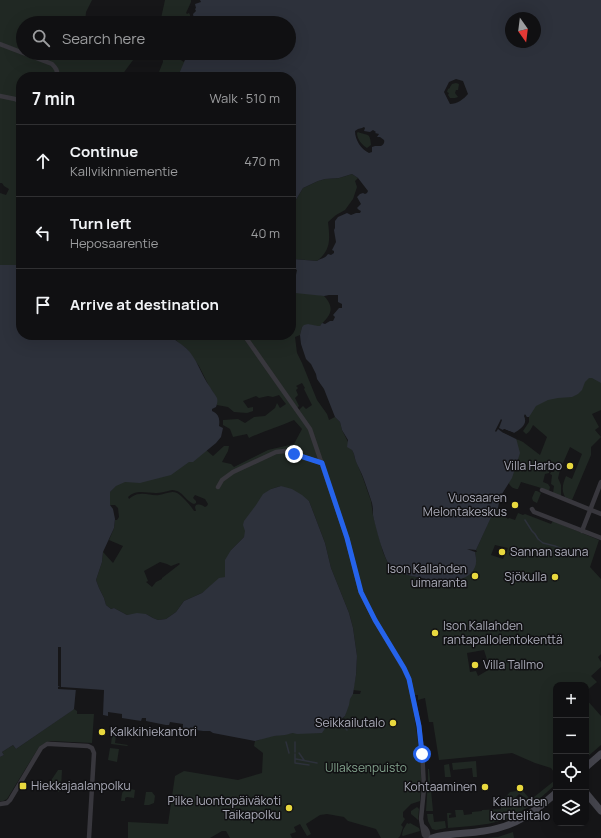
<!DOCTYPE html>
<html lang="en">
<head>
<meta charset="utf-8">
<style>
  body { margin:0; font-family:Manrope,sans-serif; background:#1e1e20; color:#f1f3f6 }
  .controls { position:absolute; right:12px; bottom:12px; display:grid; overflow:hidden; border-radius:8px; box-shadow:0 4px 16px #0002 }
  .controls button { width:36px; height:36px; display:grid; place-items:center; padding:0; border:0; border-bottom:1px solid #303032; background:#101012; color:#f1f3f6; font:20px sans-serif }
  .compass { position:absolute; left:505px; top:12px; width:36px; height:36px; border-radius:50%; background:#101012; box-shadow:0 4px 16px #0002; rotate:166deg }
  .stop { position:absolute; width:12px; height:12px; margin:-9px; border:3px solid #2563eb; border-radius:50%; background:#fff }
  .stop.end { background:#2563eb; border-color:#fff; box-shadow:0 1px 4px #0008 }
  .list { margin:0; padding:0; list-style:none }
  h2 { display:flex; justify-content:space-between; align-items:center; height:52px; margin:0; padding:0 16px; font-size:17px }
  h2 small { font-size:13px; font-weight:400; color:#9c9d9f }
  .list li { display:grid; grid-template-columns:26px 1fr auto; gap:12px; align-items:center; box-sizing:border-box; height:72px; padding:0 16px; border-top:1px solid #303032 }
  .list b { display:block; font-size:15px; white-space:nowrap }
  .list p { margin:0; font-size:13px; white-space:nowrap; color:#9c9d9f }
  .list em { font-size:13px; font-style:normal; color:#9c9d9f }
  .icon { flex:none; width:22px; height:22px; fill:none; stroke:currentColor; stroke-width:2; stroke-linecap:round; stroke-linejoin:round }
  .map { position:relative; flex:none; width:601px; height:838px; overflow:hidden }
  .search { position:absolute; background:#101012; box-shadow:0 4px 16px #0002; left:16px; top:16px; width:280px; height:44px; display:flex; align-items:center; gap:10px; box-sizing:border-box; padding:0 14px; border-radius:22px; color:#9c9d9f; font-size:15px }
  .panel { position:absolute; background:#101012; box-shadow:0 4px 16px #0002; left:16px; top:72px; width:280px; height:268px; border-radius:16px }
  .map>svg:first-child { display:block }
</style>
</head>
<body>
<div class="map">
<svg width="601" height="838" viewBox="0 0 601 838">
  <rect width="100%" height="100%" fill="#161618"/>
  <path fill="#202823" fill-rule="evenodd" d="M0 0H92L86 12 85 23H23V53H92L96 59 101 60 103 53H136V56L122 75 123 77H21V265H0V193L6 195 9 189 4 186 2 183H0Z
    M165 0H191V2L186 13 187 14 189 13 190 15V19L192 20V22L196 23H160Z
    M162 53H177L176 57 184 62 188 53 180 77 179 74 178 77H157L163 62Z
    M456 83 459 84 458 90H456L455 93 458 97 455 98H450L448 95 449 93 447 92 448 89 450 88V87L452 84Z
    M358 132C368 136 370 132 371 145L367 148C362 145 357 139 357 133Z
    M352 174 358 178 355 181 357 187 353 199 345 210 336 215 328 222C330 239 331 250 317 261L294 259 291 265V208L303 188 318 181 325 179 339 178Z
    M291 275 319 295 324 296C329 301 333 308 329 315 327 319 323 322 320 326 312 327 311 322 302 327L300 335 295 337 297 353 302 363 317 400 327 414 329 420 335 417 340 422 342 430 354 454V456L363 478 371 501 373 515 383 552 389 566 398 572 416 577 425 583 433 586 435 580 448 581 476 557 475 552H477L476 550 493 512 498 508 502 514 508 519 509 518 515 520 518 513 523 515 525 514 551 524 553 521 599 540 590 567 601 579V654L598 657 601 662V667L591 676 597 682 586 691V685H556V775L551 768 535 763 512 753 439 760 433 722H429L425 698 418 700V695H411C416 730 424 766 420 801L411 804 403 812V817L405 819 401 825 403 827 400 836 398 838H381L376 829 348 821 344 817 327 814 320 815 306 824 311 834 307 836 300 824 294 827 296 832 290 834 292 838H230L226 831H222L210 838H128V822L168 824 175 776 184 771 238 780 262 773 263 753 254 746 255 741 259 740 265 737 293 733 340 720 345 716 349 695 353 694H360L361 691 353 690 356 675 357 656 353 628 349 613 331 568 325 543 309 501 281 486 271 489 244 537 231 550 225 577 202 593 184 601 176 612 166 619 158 620 153 618 146 614 127 615 114 608 111 609 106 605 104 598 99 588 96 580 102 562 103 552 113 563 123 546 109 540 114 528 115 520H117L119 517 118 508 115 505H110V492L122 479 206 450 213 456 224 446H229L228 451 222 462 231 464 234 467 268 450 294 444 302 429 294 420C279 427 263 431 249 438L247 434 233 437 230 429 223 425V420L238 419 245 423 254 417 265 416 275 408 277 403 280 408 286 404 279 395 273 397 268 396 259 398 256 396 243 401 248 408 253 407V411L247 413 234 412 228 407 217 405V402L213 392 210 388 199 366 186 348 181 345 176 340 177 335H291ZM302 383 305 388 304 389 312 405 306 409 303 406 299 410 297 408 299 406 295 398 298 395 296 390 298 388 296 386ZM172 490C184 491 184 500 194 504L196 503V501L193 498 195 495 205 499 208 504 207 506 205 507C202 505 200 504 196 505L195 507 196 511H194C193 508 181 495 177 493 172 490 165 494 159 495 153 496 146 493 140 494 136 494 132 496 129 499L128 497C136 489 146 493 156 493 161 493 167 491 172 490ZM495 545 508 548 503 559 491 555ZM160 562 167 564 171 566 179 563 180 564 162 578V579L156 582 152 587 146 582 148 581 144 571ZM484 650 490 669 478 676 476 671 470 672 467 653Z
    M601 371V410L592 414 599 427 595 430 601 437 591 447V455L572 500 565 497C561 490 563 483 566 476L572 479 582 454 570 447 560 470 558 478 561 485V496L553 493 554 486 551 484 552 475 550 474 551 472H554L556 468 552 464 548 470 549 471V473L545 474 543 482 548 484 550 487 549 491 538 487 521 482 518 489C513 489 511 487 508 482L502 432 523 442 540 455 547 437 533 425C531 429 530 432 526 434L523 431 529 422V417H527L525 414 515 410Z
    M535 491H537L541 493 537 503 533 501 532 498Z
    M586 699 601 716V745L586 758Z
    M74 709 77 711V714H94L92 743 51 741 45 743 39 747 7 799 3 801H0V757L4 755 2 752 13 745 16 749Z
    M113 729H117L115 743 128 745 127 746 111 744Z
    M110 748 119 749 117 762 108 760Z
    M476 761 477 777H473L472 768 453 770 452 763Z
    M449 764 451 777H445L444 765Z
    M428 769H429L433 811H426L428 781Z
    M58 770H62L61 788 59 792 51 787 53 784 50 782Z
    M554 781 556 784 537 801 534 797Z
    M127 788 135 790 134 798 127 797 125 798V801H121C122 796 121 790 127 788Z
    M522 790 529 798H531L534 803C505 825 483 825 448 828L447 813H450L452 814 449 815V818L456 817 455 810H463L464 815 472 814V812L482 811V810L501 809V802L510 792ZM519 794 521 795 526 798 524 806H522V803H517L516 797Z
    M146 792H152L155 796 154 803 149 805H144Z
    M417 807 419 809 418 820 417 819 411 814V811Z
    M427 814H433L434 822 445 821 446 828 436 830 432 829 428 821Z
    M407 823 409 824 410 823 419 828 420 831 403 836 402 835 403 830Z
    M513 832 514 838H486L498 837Z"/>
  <path fill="#2d313b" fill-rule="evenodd" d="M200 0H601V383L592 378H589L585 382 582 390 578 394 572 397 558 398 548 400 536 406 529 417H527L525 414 524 416C528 424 521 429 514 433L504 429 502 432 516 438 520 453 512 478 500 497 498 508 493 513 476 550 467 549 475 552C476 557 477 562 475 567 467 587 433 581 416 577 408 575 397 573 391 567 384 560 375 525 373 515 373 511 373 507 372 503 369 494 366 485 363 477 360 469 355 462 354 454L352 450 347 447 348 440 342 430 340 422 335 417 324 389 317 379 316 374 311 364 306 359 301 344 300 335 302 327 304 325 308 324 318 326H320L322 323 325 324 330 321H333L335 317 333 315 339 308H342V304L338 302V295H329L324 296 295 293 291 291V275H296L297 270 291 266 293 259 317 261C321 258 325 259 328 254L331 255 334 253V251L332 250 336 242 334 230 335 228V221L338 217 347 213 351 215 356 213H360L361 211 359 210 357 208 361 204 357 197 360 194 363 193 365 194 367 193 368 191 358 178 352 174 339 178 325 179 318 181 303 188 291 208V77H180L179 74 188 53H289V23H190L192 21 194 20 193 14 196 11 195 9 196 8 195 4 201 2ZM511 18H535V42H511ZM456 79 463 81 468 94C464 99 457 104 450 104L444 92 449 82ZM364 127 365 128 364 131 370 132 373 130 376 132 375 133 379 134 377 137H380L384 140C385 143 383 145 381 146H375L372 147V152L369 153C361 149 355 140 355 131L358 129 362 128Z
    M0 265H21V335H168C174 339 180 343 186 348 197 358 201 375 210 387 212 391 215 394 217 398 218 401 217 404 216 407L212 409V411C219 414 220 419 219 426L223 428 221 437 216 443 193 462H189L171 475 140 483 125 482 116 486 110 492V505L113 509 115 519 114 528 103 552 102 562 96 580 99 588 104 598 106 605 111 609 114 608 127 615 137 613 146 614 153 618 158 620 166 619 176 612 184 601 202 593 219 578 225 577V560L231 550 244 537 245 531 243 525 244 521 256 505 263 494 271 489 281 486 292 489 302 495 309 501 325 543 331 568 349 613 353 628 357 656 356 675 353 694 350 699 349 705 345 716 340 720 333 723 326 727 322 733 297 734 293 733 285 735 274 736 255 741 213 733 210 731H203L183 728V724L170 722 169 725H166L146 721V718H142L141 721 122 718V714L108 712V716L103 715 104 690 76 688 74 709 73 710 16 749 13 745 2 752 4 755 0 757Z"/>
  <path fill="#161618" d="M501 419 502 420 499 428 503 430 504 429 514 433 516 434 514 435 509 433 517 437 518 440 502 432 498 429 496 432 495 431Z
    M58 647H61V687L76 688V690L58 689V687H60L58 686Z"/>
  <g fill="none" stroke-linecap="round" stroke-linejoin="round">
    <path stroke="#2d313b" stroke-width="1.5" d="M525 520 532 531 535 534 538 539 543 543 555 546 566 551
      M339 720 347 730
      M286 742 289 753
      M295 742V752
      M299 753 304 760
      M295 754V763L309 765
      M296 759 317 763"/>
    <path stroke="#38373d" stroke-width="4.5" d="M0 44 52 64C56 68 58 71 57 77
      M0 96 15 99 21 102
      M244 335 310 429 347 538 361 593 375 620 404 669 409 679 419 726 422 750 424 788 421 819 423 830 424 835 427 838
      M218 487 222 480 233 472 276 452 285 451 322 463
      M542 490 601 514
      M532 509 534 512 601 538
      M582 531 601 482
      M0 804 7 803 10 800 41 748 47 744H51L88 746 92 748 94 753 89 838
      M422 825C427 829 429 832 428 838"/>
    <path stroke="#45454d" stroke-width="7" d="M586 767 601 754
      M586 793 601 811
      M432 838C448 833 466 834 484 831 515 827 533 813 556 793"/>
  </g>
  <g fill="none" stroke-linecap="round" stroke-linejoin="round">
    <path stroke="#2563eb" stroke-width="5" d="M294 454 322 463 347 538 361 592 375 620 404 668 409 679 419 726 422 754"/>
  </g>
  <g fill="#e8d83e" stroke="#111113" stroke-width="1.5">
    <circle cx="570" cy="466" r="4"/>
    <circle cx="515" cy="505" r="4"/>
    <circle cx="502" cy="552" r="4"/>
    <circle cx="475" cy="576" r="4"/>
    <circle cx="555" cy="577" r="4"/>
    <circle cx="435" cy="633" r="4"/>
    <circle cx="475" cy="665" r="4"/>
    <circle cx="393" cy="723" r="4"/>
    <circle cx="102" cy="732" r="4"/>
    <rect x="19" y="782" width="8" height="8" rx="2"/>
    <circle cx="485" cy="787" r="4"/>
    <circle cx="520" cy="788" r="4"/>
    <circle cx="289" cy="808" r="4"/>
  </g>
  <g text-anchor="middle" stroke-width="3" stroke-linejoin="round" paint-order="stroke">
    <g font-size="12" fill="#a9aab7" stroke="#111113" text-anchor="end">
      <text x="562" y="470">Villa Harbo</text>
      <text x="507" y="502">Vuosaaren<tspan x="507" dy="14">Melontakeskus</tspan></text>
      <text x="510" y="556" text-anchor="start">Sannan sauna</text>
      <text x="467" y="573">Ison Kallahden<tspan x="467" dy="14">uimaranta</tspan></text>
      <text x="547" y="581">Sjökulla</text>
      <text x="443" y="630" text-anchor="start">Ison Kallahden<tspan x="443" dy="14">rantapallolentokenttä</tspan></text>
      <text x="483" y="669" text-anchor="start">Villa Tallmo</text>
      <text x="385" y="727">Seikkailutalo</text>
      <text x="110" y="736" text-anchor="start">Kalkkihiekantori</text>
      <text x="31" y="790" text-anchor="start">Hiekkajaalanpolku</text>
      <text x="477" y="791">Kohtaaminen</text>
      <text x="281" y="805">Pilke luontopäiväkoti<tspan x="281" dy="14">Taikapolku</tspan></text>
      <text x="520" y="806" text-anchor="middle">Kallahden<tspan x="520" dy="14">korttelitalo</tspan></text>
    </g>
    <g font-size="12" fill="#81a18b" stroke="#111113">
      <text x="366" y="772">Ullaksenpuisto</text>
    </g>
  </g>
</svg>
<div class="controls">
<button>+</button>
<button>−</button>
<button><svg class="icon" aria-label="locate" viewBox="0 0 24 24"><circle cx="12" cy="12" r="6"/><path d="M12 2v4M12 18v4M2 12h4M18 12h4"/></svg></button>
<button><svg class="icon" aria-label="layers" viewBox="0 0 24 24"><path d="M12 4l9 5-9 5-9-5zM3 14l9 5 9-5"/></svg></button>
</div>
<svg class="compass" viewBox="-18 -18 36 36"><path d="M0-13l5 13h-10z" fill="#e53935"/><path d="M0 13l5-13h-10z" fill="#9c9d9f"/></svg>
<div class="stop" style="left:422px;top:754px"></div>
<div class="stop end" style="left:294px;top:454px"></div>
<div class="search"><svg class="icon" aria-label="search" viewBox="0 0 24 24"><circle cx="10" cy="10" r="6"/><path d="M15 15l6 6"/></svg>Search here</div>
<section class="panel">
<h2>7 min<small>Walk · 510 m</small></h2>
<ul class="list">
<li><svg class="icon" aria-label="ahead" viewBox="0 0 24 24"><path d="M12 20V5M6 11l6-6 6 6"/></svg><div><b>Continue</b><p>Kallvikinniementie</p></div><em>470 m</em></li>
<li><svg class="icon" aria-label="left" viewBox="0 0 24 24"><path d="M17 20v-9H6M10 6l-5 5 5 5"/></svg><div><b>Turn left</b><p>Heposaarentie</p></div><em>40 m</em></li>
<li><svg class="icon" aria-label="arrive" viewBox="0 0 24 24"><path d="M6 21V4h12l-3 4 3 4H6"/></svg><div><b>Arrive at destination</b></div></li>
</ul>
</section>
</div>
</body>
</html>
